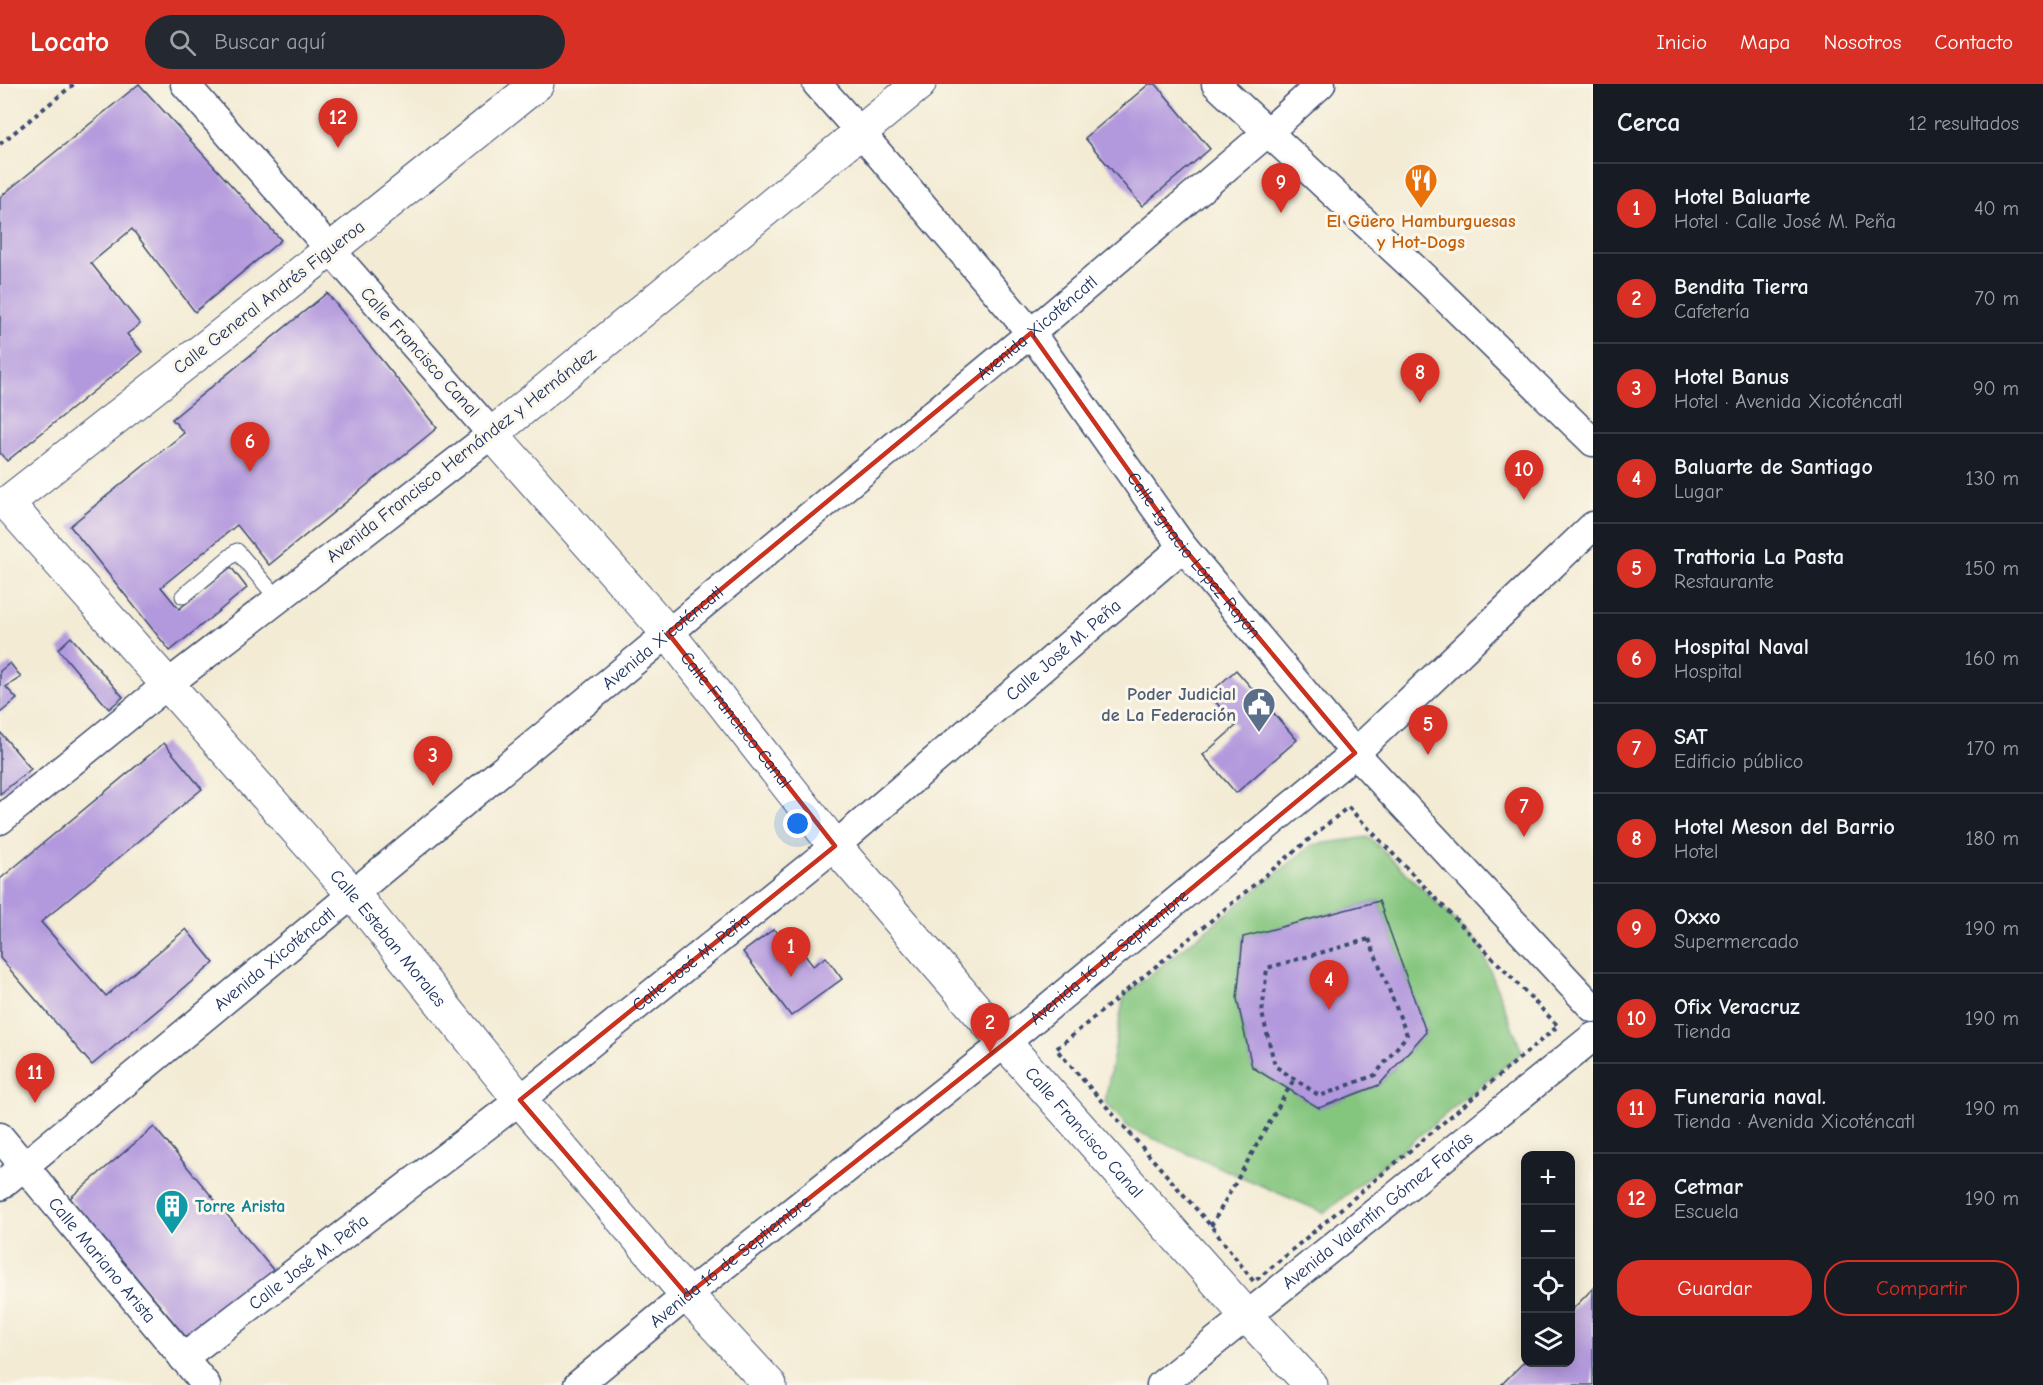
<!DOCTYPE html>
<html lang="es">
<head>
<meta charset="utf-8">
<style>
  body { margin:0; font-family:"Comic Neue",sans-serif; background:#242831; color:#f1f3f6 }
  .controls { position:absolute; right:18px; bottom:18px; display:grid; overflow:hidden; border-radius:12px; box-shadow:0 3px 15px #0003 }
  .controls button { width:54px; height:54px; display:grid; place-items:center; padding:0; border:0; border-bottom:2px solid #363941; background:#171b24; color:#f1f3f6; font:30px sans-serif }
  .you { position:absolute; left:798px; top:740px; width:21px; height:21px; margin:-15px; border:4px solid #fff; border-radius:50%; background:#1a73e8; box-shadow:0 0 0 9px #1a73e833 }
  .badge { display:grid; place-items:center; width:39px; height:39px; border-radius:50%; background:#d93025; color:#fff; font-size:20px; font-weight:700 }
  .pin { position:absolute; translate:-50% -50px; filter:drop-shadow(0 2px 3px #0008) }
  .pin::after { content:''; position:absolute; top:32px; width:21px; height:18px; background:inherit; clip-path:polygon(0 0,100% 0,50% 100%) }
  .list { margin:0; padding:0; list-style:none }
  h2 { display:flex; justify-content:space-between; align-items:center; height:78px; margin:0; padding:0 24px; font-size:26px }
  h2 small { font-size:20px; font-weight:400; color:#9ea1a6 }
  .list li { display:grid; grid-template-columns:39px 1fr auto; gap:18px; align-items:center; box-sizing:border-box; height:90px; padding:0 24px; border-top:2px solid #363941 }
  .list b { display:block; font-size:22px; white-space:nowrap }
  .list p { margin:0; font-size:20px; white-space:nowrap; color:#9ea1a6 }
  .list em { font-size:20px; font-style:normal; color:#9ea1a6 }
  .actions { display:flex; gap:12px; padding:18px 24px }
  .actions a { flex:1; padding:14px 0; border:2px solid #d93025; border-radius:24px; text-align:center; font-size:21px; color:#d93025 }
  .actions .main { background:#d93025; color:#fff }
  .icon { flex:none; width:33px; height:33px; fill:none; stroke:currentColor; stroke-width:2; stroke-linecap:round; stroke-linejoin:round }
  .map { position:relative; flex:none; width:1593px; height:1301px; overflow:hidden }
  header { display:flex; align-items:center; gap:36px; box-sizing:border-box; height:84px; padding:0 30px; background:#d93025; color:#fff }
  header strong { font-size:28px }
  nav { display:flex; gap:33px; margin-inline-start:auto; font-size:21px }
  .search { width:420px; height:54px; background:#242831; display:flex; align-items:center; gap:15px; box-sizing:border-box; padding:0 21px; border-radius:33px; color:#9ea1a6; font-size:22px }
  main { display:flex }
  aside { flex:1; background:#171b24 }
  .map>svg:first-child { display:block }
</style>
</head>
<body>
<header>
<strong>Locato</strong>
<div class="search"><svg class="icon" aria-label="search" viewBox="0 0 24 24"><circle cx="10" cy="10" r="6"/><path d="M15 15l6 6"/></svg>Buscar aquí</div>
<nav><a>Inicio</a><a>Mapa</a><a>Nosotros</a><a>Contacto</a></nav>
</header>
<main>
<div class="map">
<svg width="1593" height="1301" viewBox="0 0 1593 1301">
  <rect width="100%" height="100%" fill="#fbf7ec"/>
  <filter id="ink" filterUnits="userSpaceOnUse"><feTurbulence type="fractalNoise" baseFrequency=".0167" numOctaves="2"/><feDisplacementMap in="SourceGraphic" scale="12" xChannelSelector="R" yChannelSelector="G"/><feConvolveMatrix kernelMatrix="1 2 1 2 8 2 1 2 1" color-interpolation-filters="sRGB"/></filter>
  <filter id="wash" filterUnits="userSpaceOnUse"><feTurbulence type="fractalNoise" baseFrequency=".008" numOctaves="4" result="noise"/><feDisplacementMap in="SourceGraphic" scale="24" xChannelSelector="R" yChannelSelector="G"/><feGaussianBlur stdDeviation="1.35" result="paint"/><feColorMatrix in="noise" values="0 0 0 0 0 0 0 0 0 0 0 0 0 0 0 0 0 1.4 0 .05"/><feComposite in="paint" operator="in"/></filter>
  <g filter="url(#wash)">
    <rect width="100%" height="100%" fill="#f3ebd4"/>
    <path fill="#85c67f" stroke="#507a6e" stroke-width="1.5" fill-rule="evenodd" d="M1369 753 1480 861 1522 968 1324 1129 1129 1044 1105 1018 1124 912 1312 761ZM1379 817 1426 948 1379 1001 1319 1024 1252 983 1237 916 1243 853Z"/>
    <g id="blocks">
      <path fill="#b298dd" d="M139 0 281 156 195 228 132 145 91 179 140 240 127 250 142 268 7 377 0 369V113Z
        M1149 0H1156L1210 65 1142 122 1085 54Z
        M327 209 437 344 269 481 237 441 161 503 179 525 231 483 247 504 170 567 70 442 184 349 172 335Z
        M71 553 123 613 109 625 58 565Z
        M10 579 21 593 6 603 17 615 0 629V587Z
        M1236 586 1297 656 1236 709 1203 671 1236 642 1209 610Z
        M0 648 31 685 0 710Z
        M164 659 202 705 41 838 106 912 186 845 214 879 92 981 0 874V795Z
        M1379 817 1426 948 1379 1001 1319 1024 1252 983 1237 915 1243 853Z
        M774 845 794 871 801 866 813 882 826 873 842 895 791 932 743 868Z
        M154 1043 274 1187 190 1258 70 1114Z
        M1593 1204V1301H1501L1526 1276V1278H1570V1228Z"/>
    </g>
  </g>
  <g filter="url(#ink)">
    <use href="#blocks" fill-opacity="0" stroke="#3b4b70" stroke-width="1.5"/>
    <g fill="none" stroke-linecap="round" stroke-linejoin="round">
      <defs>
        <path id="service" d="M183 512 237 467 278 515"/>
        <g id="minor">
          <path id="s1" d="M817 0 860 48 1031 249 1183 463 1355 669 1593 924"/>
          <path d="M1216 0 1430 199 1593 358"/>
          <path d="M0 736 168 600 492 350 185 0"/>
          <path id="s2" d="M0 1053 206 1301"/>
          <path id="s3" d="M0 1102 1031 249 1268 48 1321 0"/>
          <path id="s4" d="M183 1274 520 1016 835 762 1183 463"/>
          <path id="s5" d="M578 1301 687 1211 1005 959 1355 669 1593 442"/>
          <path id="s6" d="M1161 1301 1593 953"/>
        </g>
        <g id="primary">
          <path id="s7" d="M537 0 330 166 7 419 353 810 520 1016 687 1211 770 1301"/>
          <path id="s8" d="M919 0 492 350 668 549 835 762 1005 959 1247 1232 1311 1301"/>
        </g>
      </defs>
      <use href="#service" stroke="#3b4b70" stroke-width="17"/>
      <use href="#minor" stroke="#3b4b70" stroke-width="31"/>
      <use href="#primary" stroke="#3b4b70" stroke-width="35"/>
      <path stroke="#3b4b70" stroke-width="4" stroke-dasharray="4.5 4.5" stroke-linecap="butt" d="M0 60 74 0
        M1348 723 1558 942 1254 1198 1211 1142 1056 965Z
        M1369 855 1407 951 1375 991 1320 1012 1275 982 1262 929 1267 884Z
        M1211 1142 1294 995"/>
      <use href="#service" stroke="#fff" stroke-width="15"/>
      <use href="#minor" stroke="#fff" stroke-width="28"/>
      <use href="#primary" stroke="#fff" stroke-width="33"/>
    </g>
  </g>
  <path fill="none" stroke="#c8321e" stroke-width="4.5" stroke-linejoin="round" d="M1031 249 1183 463 1355 669 1005 959 687 1211 520 1016 835 762 668 549Z"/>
  <defs>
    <symbol id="restaurant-pin" viewBox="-11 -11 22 30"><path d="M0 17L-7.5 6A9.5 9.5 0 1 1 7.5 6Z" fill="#e8710a" stroke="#fbf7ec"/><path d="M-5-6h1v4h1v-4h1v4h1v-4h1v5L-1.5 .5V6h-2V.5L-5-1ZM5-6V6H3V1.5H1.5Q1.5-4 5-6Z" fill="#fff"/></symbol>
    <symbol id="civic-pin" viewBox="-11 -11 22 30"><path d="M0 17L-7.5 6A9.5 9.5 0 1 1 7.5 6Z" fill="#5c6f8a" stroke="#fbf7ec"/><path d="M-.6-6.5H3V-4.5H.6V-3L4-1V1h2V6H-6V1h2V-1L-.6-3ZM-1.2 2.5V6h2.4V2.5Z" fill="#fff"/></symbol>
    <symbol id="building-pin" viewBox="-11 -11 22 30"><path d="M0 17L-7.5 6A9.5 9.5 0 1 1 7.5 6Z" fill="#0f9aa8" stroke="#fbf7ec"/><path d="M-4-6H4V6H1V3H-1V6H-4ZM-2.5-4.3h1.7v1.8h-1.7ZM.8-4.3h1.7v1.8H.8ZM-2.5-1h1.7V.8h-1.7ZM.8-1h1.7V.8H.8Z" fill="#fff"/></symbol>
  </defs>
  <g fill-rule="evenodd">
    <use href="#restaurant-pin" x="1402" y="77" width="38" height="52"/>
    <use href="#civic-pin" x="1240" y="601" width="38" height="52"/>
    <use href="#building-pin" x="153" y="1103" width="38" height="52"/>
  </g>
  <g text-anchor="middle" stroke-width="6" stroke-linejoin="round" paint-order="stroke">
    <g font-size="18" font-weight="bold" fill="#c56008" stroke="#fbf7ec">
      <text x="1421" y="143">El Güero Hamburguesas<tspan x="1421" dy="21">y Hot-Dogs</tspan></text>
    </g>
    <g font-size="18" fill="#1b2f5e" stroke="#fbf7ec">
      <text transform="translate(269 213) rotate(-38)" y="6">Calle General Andrés Figueroa</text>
      <text dy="6" stroke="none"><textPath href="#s3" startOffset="1346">Avenida Xicoténcatl</textPath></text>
      <text transform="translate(420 268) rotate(48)" y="6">Calle Francisco Canal</text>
      <text transform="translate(461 371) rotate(-38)" y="6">Avenida Francisco Hernández y Hernández</text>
      <text dy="6" stroke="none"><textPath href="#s1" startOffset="604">Calle Ignacio López Rayón</textPath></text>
      <text dy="6" stroke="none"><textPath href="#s3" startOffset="860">Avenida Xicoténcatl</textPath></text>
      <text dy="6" stroke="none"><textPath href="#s4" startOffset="1130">Calle José M. Peña</textPath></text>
      <text dy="6" stroke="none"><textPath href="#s8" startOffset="928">Calle Francisco Canal</textPath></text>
      <text dy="6" stroke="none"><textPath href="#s7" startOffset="1254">Calle Esteban Morales</textPath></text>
      <text dy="6" stroke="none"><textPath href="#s5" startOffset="682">Avenida 16 de Septiembre</textPath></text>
      <text dy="6" stroke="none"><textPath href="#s3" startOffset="356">Avenida Xicoténcatl</textPath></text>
      <text dy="6" stroke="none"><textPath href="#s4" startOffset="644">Calle José M. Peña</textPath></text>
      <text dy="6" stroke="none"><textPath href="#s8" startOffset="1468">Calle Francisco Canal</textPath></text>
      <text dy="6" stroke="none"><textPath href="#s6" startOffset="278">Avenida Valentín Gómez Farías</textPath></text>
      <text dy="6" stroke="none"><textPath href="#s2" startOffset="160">Calle Mariano Arista</textPath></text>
      <text dy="6" stroke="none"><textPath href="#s5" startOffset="196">Avenida 16 de Septiembre</textPath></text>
      <text dy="6" stroke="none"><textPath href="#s4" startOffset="158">Calle José M. Peña</textPath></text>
    </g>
    <g font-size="18" font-weight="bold" fill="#4e5e75" stroke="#fbf7ec" text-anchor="end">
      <text x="1236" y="616">Poder Judicial<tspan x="1236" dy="21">de La Federación</tspan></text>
    </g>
    <g font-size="18" font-weight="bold" fill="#0d838f" stroke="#fbf7ec" text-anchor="start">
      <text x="195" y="1128">Torre Arista</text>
    </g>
  </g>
</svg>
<div class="controls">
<button>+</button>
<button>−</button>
<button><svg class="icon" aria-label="locate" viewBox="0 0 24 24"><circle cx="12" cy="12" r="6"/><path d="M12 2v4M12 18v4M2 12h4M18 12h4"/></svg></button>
<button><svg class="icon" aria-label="layers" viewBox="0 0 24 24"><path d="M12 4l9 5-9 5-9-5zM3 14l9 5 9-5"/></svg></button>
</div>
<div class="you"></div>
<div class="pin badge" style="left:791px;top:893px">1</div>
<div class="pin badge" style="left:990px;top:969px">2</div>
<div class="pin badge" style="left:433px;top:702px">3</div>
<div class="pin badge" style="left:1329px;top:926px">4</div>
<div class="pin badge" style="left:1428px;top:671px">5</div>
<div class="pin badge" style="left:250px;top:388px">6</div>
<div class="pin badge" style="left:1524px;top:753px">7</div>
<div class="pin badge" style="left:1420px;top:319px">8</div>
<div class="pin badge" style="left:1281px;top:129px">9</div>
<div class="pin badge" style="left:1524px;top:416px">10</div>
<div class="pin badge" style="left:35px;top:1019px">11</div>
<div class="pin badge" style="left:338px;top:64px">12</div>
</div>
<aside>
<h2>Cerca<small>12 resultados</small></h2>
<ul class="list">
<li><span class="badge">1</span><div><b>Hotel Baluarte</b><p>Hotel · Calle José M. Peña</p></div><em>40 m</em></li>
<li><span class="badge">2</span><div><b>Bendita Tierra</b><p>Cafetería</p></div><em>70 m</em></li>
<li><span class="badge">3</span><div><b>Hotel Banus</b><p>Hotel · Avenida Xicoténcatl</p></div><em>90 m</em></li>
<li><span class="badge">4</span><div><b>Baluarte de Santiago</b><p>Lugar</p></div><em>130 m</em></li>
<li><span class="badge">5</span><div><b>Trattoria La Pasta</b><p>Restaurante</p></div><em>150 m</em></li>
<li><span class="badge">6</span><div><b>Hospital Naval</b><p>Hospital</p></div><em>160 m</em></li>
<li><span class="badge">7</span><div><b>SAT</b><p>Edificio público</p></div><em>170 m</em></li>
<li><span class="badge">8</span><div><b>Hotel Meson del Barrio</b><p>Hotel</p></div><em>180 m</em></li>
<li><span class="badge">9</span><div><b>Oxxo</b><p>Supermercado</p></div><em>190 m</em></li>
<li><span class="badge">10</span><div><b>Ofix Veracruz</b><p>Tienda</p></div><em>190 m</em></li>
<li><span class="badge">11</span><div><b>Funeraria naval.</b><p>Tienda · Avenida Xicoténcatl</p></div><em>190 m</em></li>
<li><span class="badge">12</span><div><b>Cetmar</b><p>Escuela</p></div><em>190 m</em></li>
</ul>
<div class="actions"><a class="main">Guardar</a><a>Compartir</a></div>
</aside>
</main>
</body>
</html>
